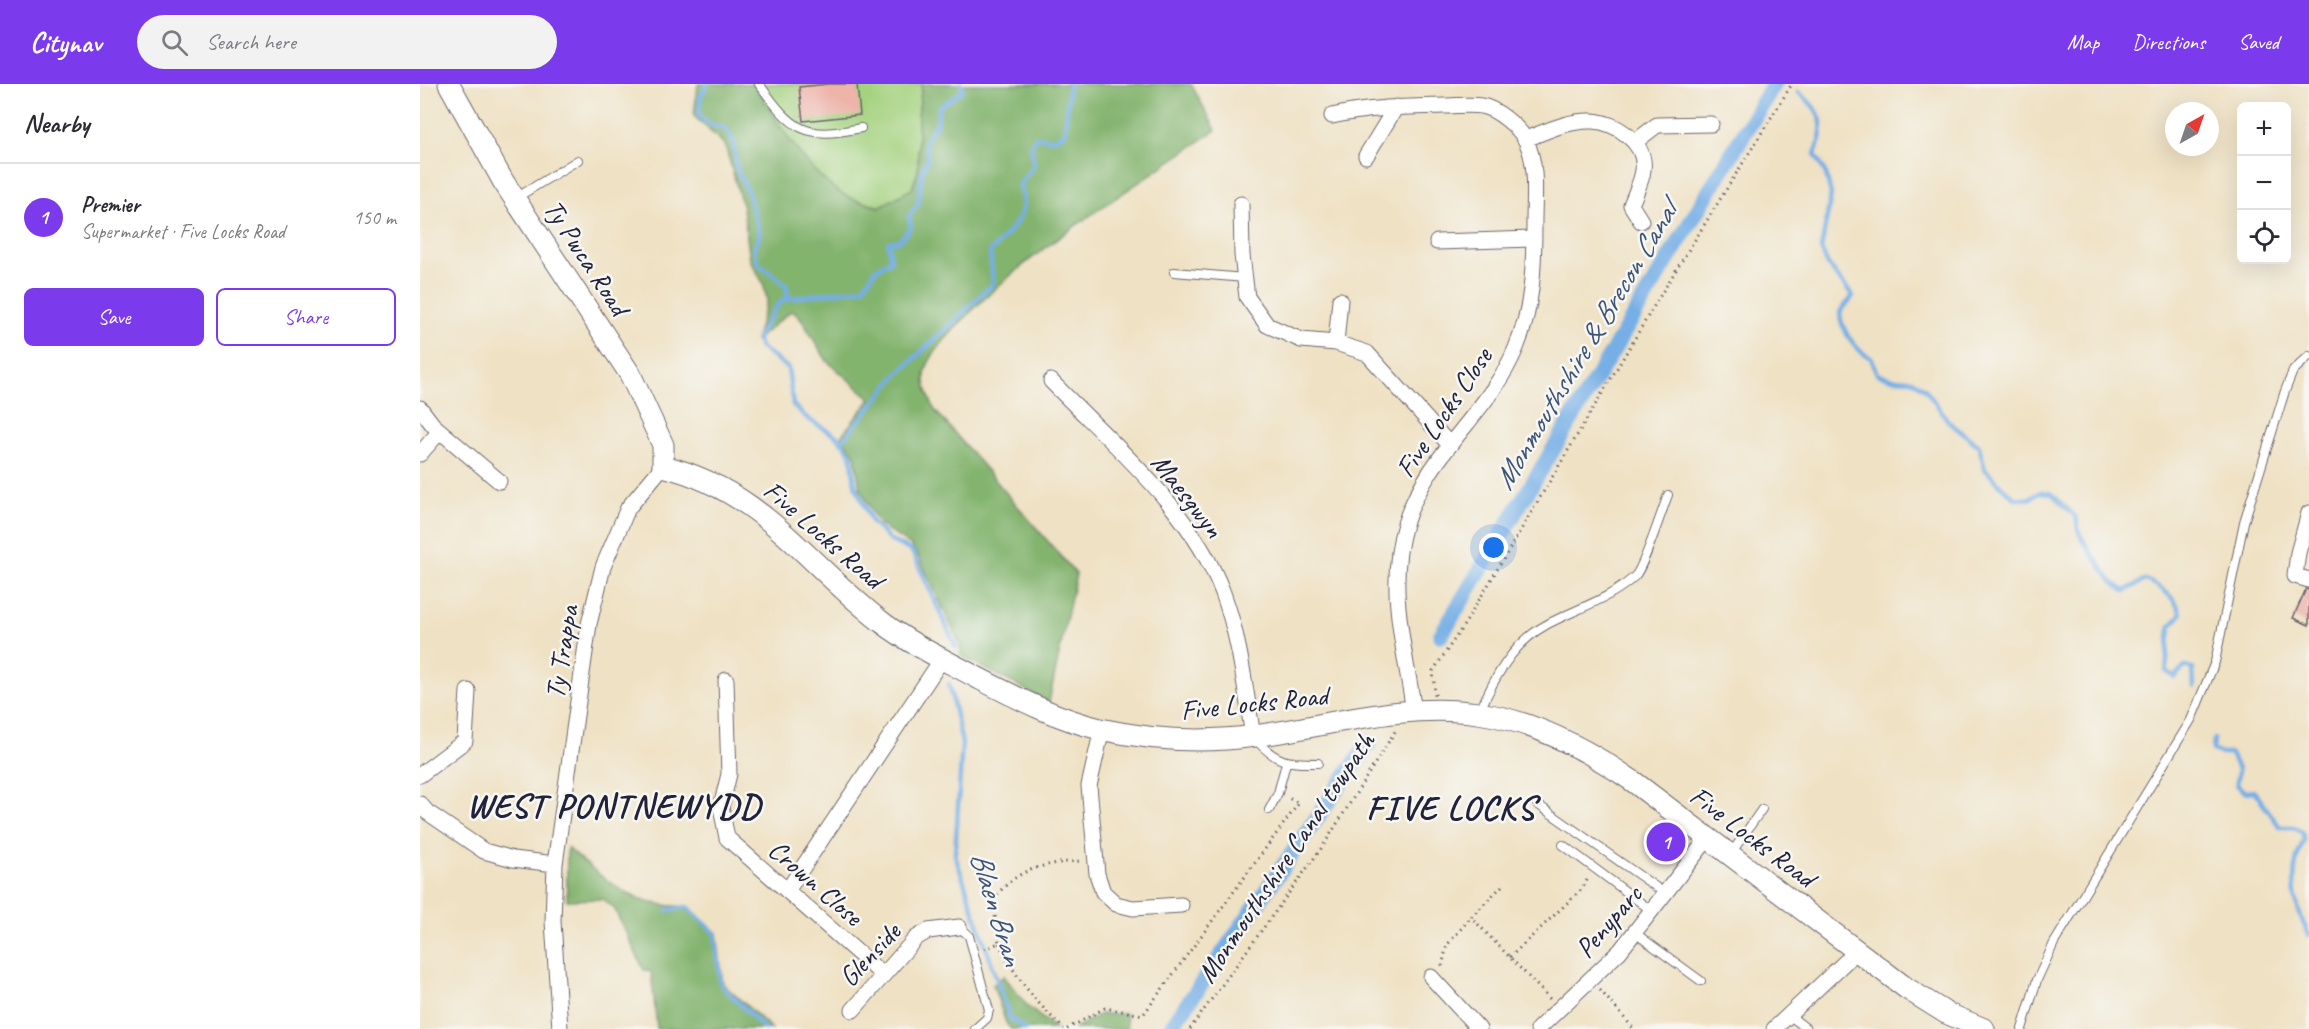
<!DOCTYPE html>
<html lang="en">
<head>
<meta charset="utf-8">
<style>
  body { margin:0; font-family:Caveat,sans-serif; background:#f2f2f3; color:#2b2b33 }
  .controls { position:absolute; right:18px; top:18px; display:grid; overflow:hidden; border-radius:9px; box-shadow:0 6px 24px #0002 }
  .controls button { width:54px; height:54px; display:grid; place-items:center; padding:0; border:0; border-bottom:2px solid #e1e1e2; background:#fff; color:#2b2b33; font:30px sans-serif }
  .compass { position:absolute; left:1745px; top:18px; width:54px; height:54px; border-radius:50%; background:#fff; box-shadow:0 6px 24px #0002; rotate:40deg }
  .you { position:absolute; left:1074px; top:464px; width:21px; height:21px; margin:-15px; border:4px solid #fff; border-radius:50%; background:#1a73e8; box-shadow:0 0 0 9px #1a73e833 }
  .badge { display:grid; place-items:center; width:39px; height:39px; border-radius:50%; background:#7c3aed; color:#fff; font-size:20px; font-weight:700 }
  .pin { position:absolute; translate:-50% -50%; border:3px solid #fff; box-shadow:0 2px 6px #0006 }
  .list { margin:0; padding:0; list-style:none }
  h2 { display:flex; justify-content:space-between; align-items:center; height:78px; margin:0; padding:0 24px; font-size:26px }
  h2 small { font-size:20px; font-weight:400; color:#7c7c81 }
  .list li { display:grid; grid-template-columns:39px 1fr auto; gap:18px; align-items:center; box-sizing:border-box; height:108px; padding:0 24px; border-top:2px solid #e1e1e2 }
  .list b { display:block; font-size:22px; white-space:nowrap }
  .list p { margin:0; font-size:20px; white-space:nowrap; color:#7c7c81 }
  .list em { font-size:20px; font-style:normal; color:#7c7c81 }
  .actions { display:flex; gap:12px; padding:18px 24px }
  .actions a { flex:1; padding:14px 0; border:2px solid #7c3aed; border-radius:9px; text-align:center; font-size:21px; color:#7c3aed }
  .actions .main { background:#7c3aed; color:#fff }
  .icon { flex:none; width:33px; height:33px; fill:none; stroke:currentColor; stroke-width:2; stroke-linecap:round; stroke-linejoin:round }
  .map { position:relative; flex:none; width:1889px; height:945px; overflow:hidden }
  header { display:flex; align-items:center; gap:36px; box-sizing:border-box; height:84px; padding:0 30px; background:#7c3aed; color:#fff }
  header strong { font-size:28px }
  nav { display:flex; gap:33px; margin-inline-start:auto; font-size:21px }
  .search { width:420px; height:54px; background:#f2f2f3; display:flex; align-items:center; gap:15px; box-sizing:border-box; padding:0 21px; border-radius:33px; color:#7c7c81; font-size:22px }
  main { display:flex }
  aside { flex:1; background:#fff }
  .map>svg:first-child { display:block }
</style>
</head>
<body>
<header>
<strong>Citynav</strong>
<div class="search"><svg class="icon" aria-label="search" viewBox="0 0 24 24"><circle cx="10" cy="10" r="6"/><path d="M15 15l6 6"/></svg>Search here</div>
<nav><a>Map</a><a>Directions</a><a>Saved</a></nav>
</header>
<main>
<aside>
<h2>Nearby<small></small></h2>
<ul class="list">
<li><span class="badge">1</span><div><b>Premier</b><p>Supermarket · Five Locks Road</p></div><em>150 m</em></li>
</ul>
<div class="actions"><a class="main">Save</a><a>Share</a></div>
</aside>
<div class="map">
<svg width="1889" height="945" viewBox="0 0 1889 945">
  <rect width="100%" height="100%" fill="#f6f6f2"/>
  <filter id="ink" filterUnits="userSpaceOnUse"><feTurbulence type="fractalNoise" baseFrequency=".0167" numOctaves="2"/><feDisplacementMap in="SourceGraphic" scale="12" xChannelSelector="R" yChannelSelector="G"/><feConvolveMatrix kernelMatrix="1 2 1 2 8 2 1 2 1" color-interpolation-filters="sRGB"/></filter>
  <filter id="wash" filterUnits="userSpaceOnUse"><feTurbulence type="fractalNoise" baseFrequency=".008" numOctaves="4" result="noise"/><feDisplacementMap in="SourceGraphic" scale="24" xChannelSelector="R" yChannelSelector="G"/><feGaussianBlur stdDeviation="1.35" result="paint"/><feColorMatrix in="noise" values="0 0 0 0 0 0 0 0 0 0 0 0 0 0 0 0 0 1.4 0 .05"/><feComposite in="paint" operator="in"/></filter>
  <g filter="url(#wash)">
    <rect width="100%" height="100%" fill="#efe1c3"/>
    <path fill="#a4d27f" stroke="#637a5d" stroke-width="1.5" d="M335 0H502L498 34V87L492 105 460 123C451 120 441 118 433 115 393 100 354 36 335 0Z"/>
    <path fill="#83b46e" stroke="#526b54" stroke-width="1.5" d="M278 0H335C355 36 393 100 433 115 441 118 451 120 459 123L492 105 498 87V34L502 0H771L796 46C708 108 612 162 538 241 526 255 512 268 506 285 502 299 509 312 514 325L656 490 629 618 541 572 540 560 498 472 491 462 460 441 452 428 440 404 435 371 421 352 451 315 407 277 378 230 371 227 335 257 347 216 343 199 330 176 323 124 305 61 274 32Z
      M147 764C187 796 213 825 268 822L297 849 303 900 352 945H237L231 887 224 886 194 824 182 815 147 816Z
      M584 892 608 923 636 945H591L586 939 573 901Z
      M681 930H706L707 945H653Z"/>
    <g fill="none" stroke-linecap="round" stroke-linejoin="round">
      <path stroke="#76afe6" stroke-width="4.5" d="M287 0 280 14 279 32 291 41 305 44 313 57 317 86 328 108 340 151 334 165 337 178 366 201 368 212 355 224 337 254 340 263 368 284 373 321 388 335 418 353 431 370 435 401 452 438 471 457 492 467 536 563
        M1378 8C1403 28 1407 40 1395 70L1406 90 1411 110 1401 165 1408 181 1433 212 1420 228C1420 245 1436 267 1451 274L1457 290 1473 295 1493 296 1505 305 1529 338 1559 362 1565 385 1582 403 1595 414 1610 415 1620 408 1631 409 1656 433 1659 449 1670 467 1692 498 1705 507 1725 496C1741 502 1756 514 1761 530L1750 543 1746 587 1754 593 1766 582 1773 585 1774 603
        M365 215 443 204 456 185 471 176 468 159 480 156 491 143 489 132 498 120 502 87 508 74 505 58 517 38 519 23 543 6 541 0
        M421 358 477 291 573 200 570 168C588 149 613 130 599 102L614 80 611 62 616 53 634 55 645 49 649 0
        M529 600 542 659 535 771 590 934 605 945
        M1794 655 1793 666 1802 670H1811L1818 685 1817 701 1825 708 1834 707 1860 743H1873L1882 748 1884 756C1868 787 1873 820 1889 851
        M248 826 267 823 295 849 301 901 345 945"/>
      <path stroke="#76afe6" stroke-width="16" d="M1021 551 1354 0
        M750 945 949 659"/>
    </g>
    <g id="blocks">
      <path fill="#eeb3a9" d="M409 0H437L440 31 383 37 379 3Z
        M1886 505 1889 506V541L1873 534Z"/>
    </g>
  </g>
  <g filter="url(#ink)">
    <use href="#blocks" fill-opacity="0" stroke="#6a656b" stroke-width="1.5"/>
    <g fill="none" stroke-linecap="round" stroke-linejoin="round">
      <defs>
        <path id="lane" d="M339 0C373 46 383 56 441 44
          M96 114 158 76
          M754 188 825 194
          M1060 627C1074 594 1093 559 1126 541 1155 525 1191 515 1215 492 1224 483 1242 426 1248 411
          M836 656C857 679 867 679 898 679
          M1117 720 1246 810
          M849 726 858 709 866 679
          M1143 761 1232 827
          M1310 771 1342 725
          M539 843 549 852 569 926 567 934 555 945
          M1215 849 1281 897
          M1369 931 1387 945
          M1602 945 1617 896 1634 859 1771 636 1795 578 1824 438 1865 307 1873 287 1889 272"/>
        <path id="street" d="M912 32C949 23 987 23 1025 22 1036 22 1050 20 1061 22 1076 24 1100 44 1106 57 1118 81 1114 113 1114 138 1114 180 1113 224 1096 264 1070 328 1007 369 985 440 966 504 985 564 994 628
          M1106 55C1127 47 1149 36 1172 37 1196 38 1227 59 1223 86 1222 97 1215 110 1211 121L1221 137
          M1215 58 1237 41 1291 40
          M946 72 976 23
          M821 120 822 171 827 213 847 241 881 256 916 259 947 269 1029 360
          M1017 158 1114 155
          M916 259 920 216
          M631 297C693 361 771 424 803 509 820 555 825 604 833 652
          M0 324 13 341 79 397
          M0 370 20 347
          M1889 429 1878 469 1875 492 1889 496
          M306 596 309 690 301 723 307 754 462 890
          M682 645 669 702 677 790 683 808 696 820 713 824 761 821
          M0 691 45 657 48 607
          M0 720 7 728 64 767 93 775 135 780
          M367 807 522 575
          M1011 893 1059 945
          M433 926 496 854 508 847 539 843
          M140 945 133 837 135 780 169 540 183 483 208 424 243 382
          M1118 945 1200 867 1288 754
          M1354 945 1438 866"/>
        <path id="secondary" d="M29 0 83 97 210 290 243 361V382C344 407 387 481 463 539 492 561 525 576 556 593 597 614 635 634 680 645 730 656 784 659 835 652 907 642 985 618 1058 629 1115 637 1168 666 1214 698L1486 904 1526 929 1564 945"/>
      </defs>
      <use href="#lane" stroke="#6a656b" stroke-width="10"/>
      <use href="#street" stroke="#6a656b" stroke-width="17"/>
      <use href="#secondary" stroke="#6a656b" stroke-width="23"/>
      <path stroke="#6a656b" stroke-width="3" stroke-dasharray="1.5 4.5" stroke-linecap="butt" d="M1015 611 1013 587 1046 538 1243 207 1372 0
        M1082 802 1051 833 1130 915
        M579 859C595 894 617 919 644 945
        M564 865 579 859 573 817C593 785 625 779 661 777
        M1090 873 1163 804 1168 794
        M1022 882 1027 861 1051 833
        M1180 906 1214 945
        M647 945 685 924 723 931 879 719 868 714
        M770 945 903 762 976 646"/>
      <use href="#lane" stroke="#fff" stroke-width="8"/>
      <use href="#street" stroke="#fff" stroke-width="15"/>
      <use href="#secondary" stroke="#fff" stroke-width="21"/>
    </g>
  </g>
  <g text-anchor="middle" stroke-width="5" stroke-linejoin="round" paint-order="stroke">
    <g font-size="28" fill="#22223b" stroke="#f6f6f2">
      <text transform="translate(167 173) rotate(57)" y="10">Ty Pwca Road</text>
      <text transform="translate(1023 328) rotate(-56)" y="10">Five Locks Close</text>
      <text transform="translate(768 411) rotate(52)" y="10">Maesgwyn</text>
      <text transform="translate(404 450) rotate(41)" y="10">Five Locks Road</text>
      <text transform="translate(141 568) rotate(-81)" y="10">Ty Trappa</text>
      <text transform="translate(834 618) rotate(-6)" y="10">Five Locks Road</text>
      <text transform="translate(1333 752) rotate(37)" y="10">Five Locks Road</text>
      <text transform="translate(865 773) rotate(-56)" y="10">Monmouthshire Canal towpath</text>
      <text transform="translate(396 798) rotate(41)" y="10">Crown Close</text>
      <text transform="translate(1188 837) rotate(-49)" y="10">Penyparc</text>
      <text transform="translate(449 870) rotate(-47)" y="10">Glenside</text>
    </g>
    <g font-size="30" font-style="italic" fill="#3f5377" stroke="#f6f6f2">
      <text transform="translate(1165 262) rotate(-59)" y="10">Monmouthshire &amp; Brecon Canal</text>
      <text transform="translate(577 824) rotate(73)" y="10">Blaen Bran</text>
    </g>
    <g font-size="34" font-weight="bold" letter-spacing="1.5" fill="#22223b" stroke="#f6f6f2">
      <text x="194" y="733">WEST PONTNEWYDD</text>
      <text x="1031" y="735">FIVE LOCKS</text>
    </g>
  </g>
</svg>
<div class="controls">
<button>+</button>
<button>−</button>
<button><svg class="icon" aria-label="locate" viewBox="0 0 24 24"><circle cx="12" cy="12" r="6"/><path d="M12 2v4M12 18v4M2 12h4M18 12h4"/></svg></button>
</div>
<svg class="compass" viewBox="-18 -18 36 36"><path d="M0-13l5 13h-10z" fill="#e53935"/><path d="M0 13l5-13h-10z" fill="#7c7c81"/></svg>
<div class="you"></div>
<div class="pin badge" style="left:1246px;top:758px">1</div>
</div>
</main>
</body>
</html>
